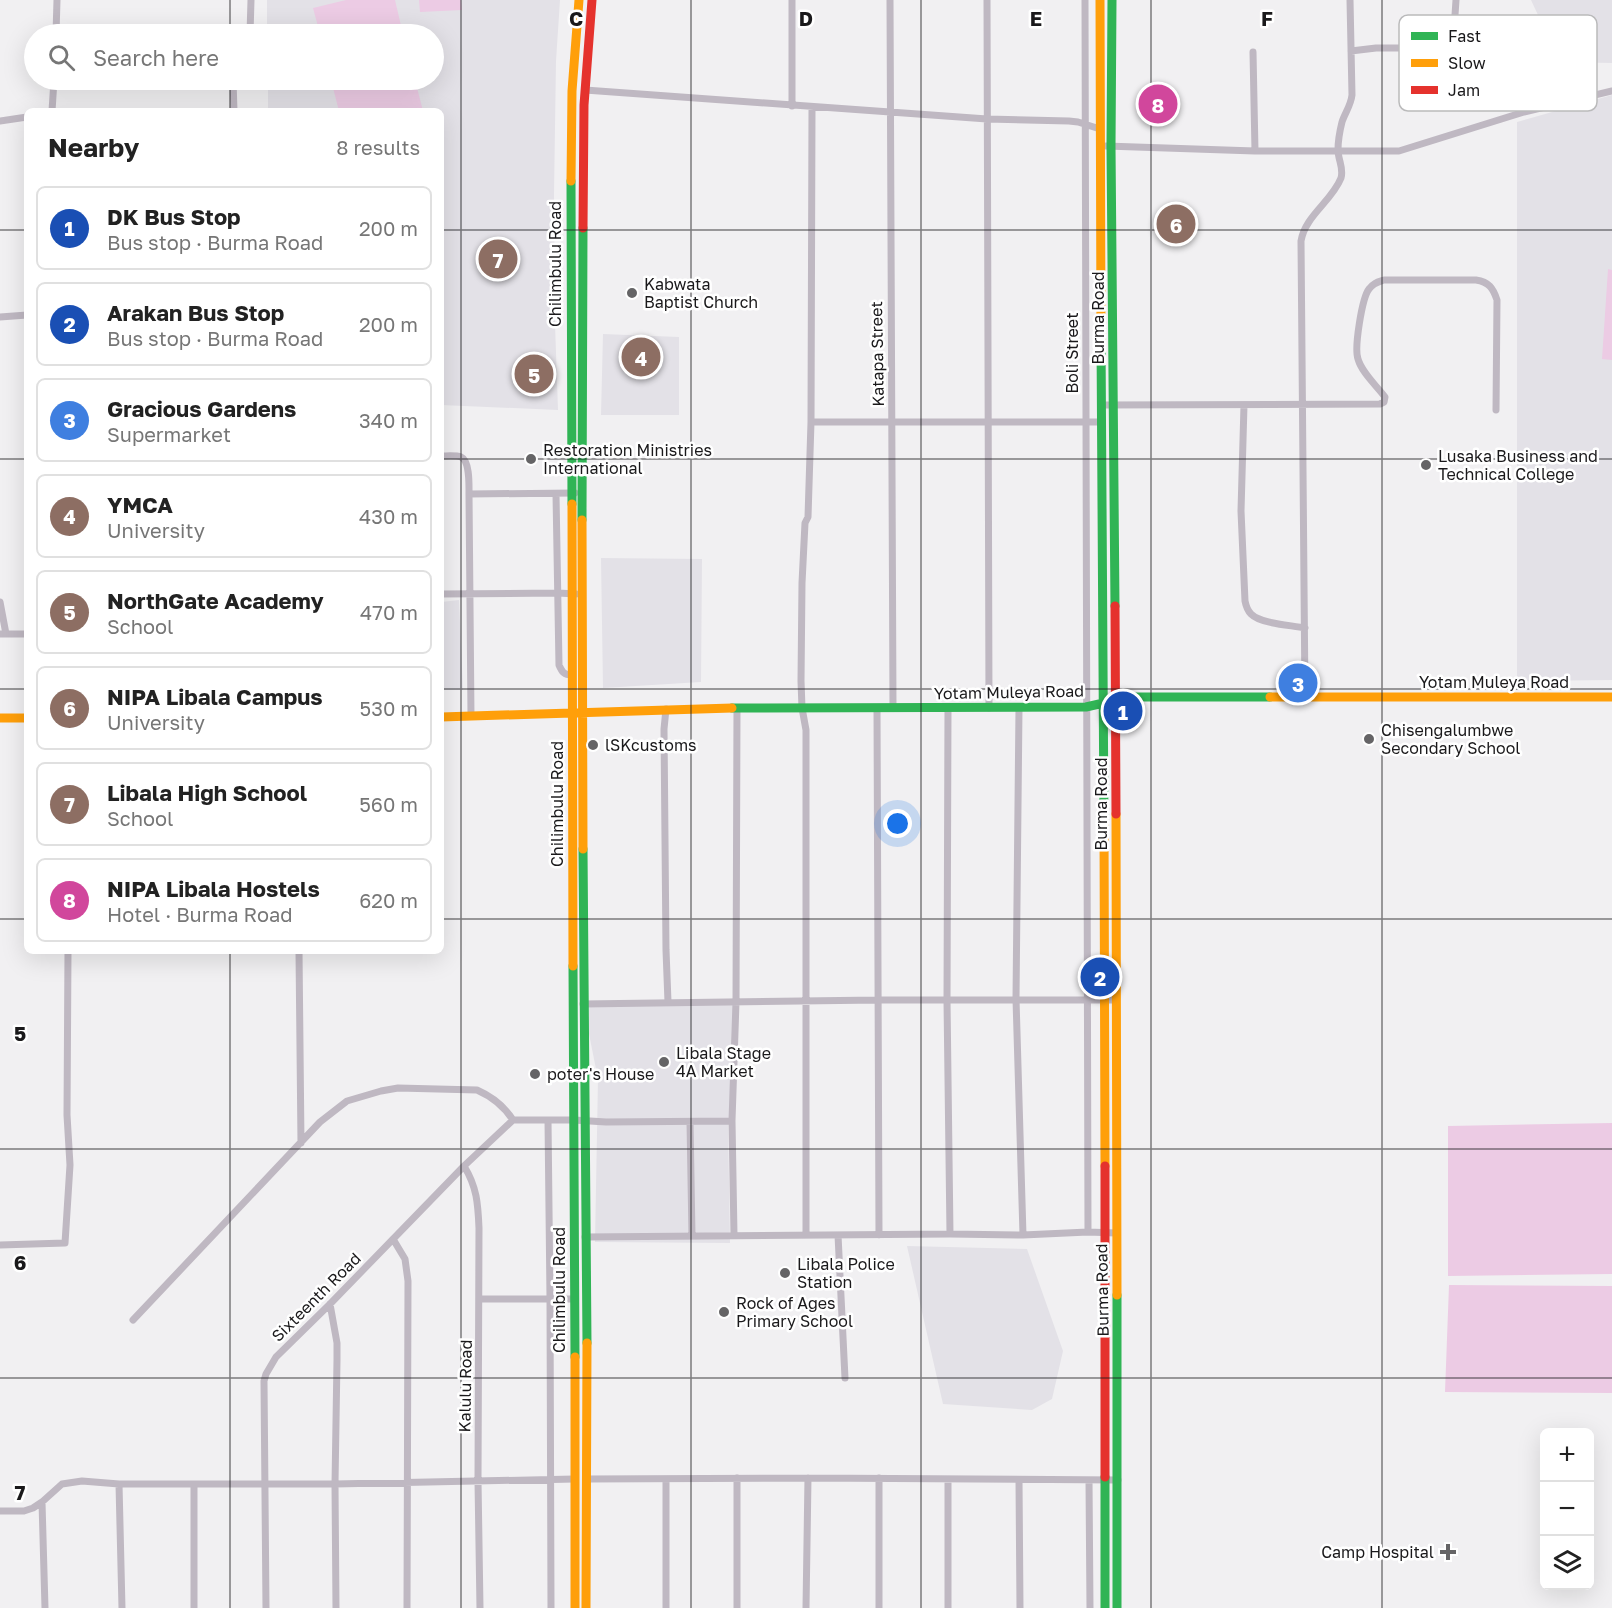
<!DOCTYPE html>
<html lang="en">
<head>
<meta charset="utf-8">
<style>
  body { margin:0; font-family:"Golos Text",sans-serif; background:#f6f6f6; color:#222 }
  .controls { position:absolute; right:18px; bottom:18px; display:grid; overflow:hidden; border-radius:9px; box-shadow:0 6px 24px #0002 }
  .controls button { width:54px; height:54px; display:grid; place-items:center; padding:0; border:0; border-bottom:2px solid #e0e0e0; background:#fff; color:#222; font:30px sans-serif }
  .you { position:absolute; left:898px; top:824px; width:21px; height:21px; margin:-15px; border:4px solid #fff; border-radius:50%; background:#1a73e8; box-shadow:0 0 0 9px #1a73e833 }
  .badge { display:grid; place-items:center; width:39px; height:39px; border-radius:50%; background:#111827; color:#fff; font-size:20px; font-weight:700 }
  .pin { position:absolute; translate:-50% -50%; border:3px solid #fff; box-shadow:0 2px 6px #0006 }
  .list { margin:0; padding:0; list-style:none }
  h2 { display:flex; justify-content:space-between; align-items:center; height:78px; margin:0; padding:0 24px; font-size:26px }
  h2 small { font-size:20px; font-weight:400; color:#767676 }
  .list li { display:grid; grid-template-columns:39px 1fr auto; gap:18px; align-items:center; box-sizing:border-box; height:84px; margin:0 12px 12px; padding:0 12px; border:2px solid #e0e0e0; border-radius:9px }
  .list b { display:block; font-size:22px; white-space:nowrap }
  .list p { margin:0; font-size:20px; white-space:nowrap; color:#767676 }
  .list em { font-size:20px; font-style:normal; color:#767676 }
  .icon { flex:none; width:33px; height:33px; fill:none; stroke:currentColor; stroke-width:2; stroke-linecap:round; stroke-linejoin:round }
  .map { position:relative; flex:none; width:1612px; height:1608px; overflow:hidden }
  .search { position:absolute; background:#fff; box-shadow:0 6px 24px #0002; left:24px; top:24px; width:420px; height:66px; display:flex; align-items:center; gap:15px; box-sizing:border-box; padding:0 21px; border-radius:33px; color:#767676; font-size:22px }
  .panel { position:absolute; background:#fff; box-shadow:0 6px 24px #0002; left:24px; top:108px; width:420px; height:846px; border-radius:9px }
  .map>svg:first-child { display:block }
</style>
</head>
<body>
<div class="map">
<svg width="1612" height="1608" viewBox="0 0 1612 1608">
  <rect width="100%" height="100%" fill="#f1f0f2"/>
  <path fill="#e3e1e7" d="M267 0H560L556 61 554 194 555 324 558 410 441 405V111H268V80H434V34H267Z
    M1531 0H1612V63L1560 62Z
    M1612 95V680L1517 681V122Z
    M603 334 679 337V415H601Z
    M601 558 702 559 701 682 603 688Z
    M459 600 463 690H441V602Z
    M736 1002 732 1121 728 1122 730 1243 595 1242 598 1079 583 1004Z
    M907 1246 1027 1249 1063 1351 1052 1399 1032 1410 943 1404Z"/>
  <path fill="#eccbe4" d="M346 0H395L403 34H320L313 8Z
    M419 0H461L462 10 420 12Z
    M331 80H415L423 111H339Z
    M1608 269 1612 270V360L1602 359Z
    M1612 1123V1274L1448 1276V1126Z
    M1449 1285 1612 1286V1393L1445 1392Z"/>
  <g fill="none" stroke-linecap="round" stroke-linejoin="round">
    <path stroke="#bfb8c2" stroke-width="7" d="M792 0V106
      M890 0 893 708
      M987 0 989 708
      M1085 0 1088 1232
      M56 34 57 0
      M250 34 251 0
      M1351 51 1376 48H1452L1453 45 1456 0
      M1253 52 1255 151
      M233 80 234 111
      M585 90 987 119 1069 121 1078 122 1100 129
      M52 111 54 80
      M0 121 27 117
      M1106 146 1255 151H1399L1524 112 1612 91
      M0 317 27 315
      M1102 405 1380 404 1384 402 1385 397C1376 385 1362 373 1358 359 1354 348 1362 298 1369 289 1373 283 1378 282 1384 280H1476C1489 282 1493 288 1497 300L1496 410
      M1244 405 1241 511 1245 601C1246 606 1247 610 1251 614 1261 624 1291 625 1305 628
      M811 422H1102
      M441 456C447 456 456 455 461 457 470 461 469 485 469 494L471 716
      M469 494 575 493
      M556 494 559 665C562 672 564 675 572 675
      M441 594 558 593 576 594
      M0 602 6 634
      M0 634H27
      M1305 698 1301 241C1305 216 1332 201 1341 178 1344 168 1338 160 1338 150 1338 142 1340 130 1342 122 1345 113 1351 105 1352 95L1350 0
      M877 708 879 1235
      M948 708 947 1000 950 1234
      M1019 708 1016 999 1023 1235
      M666 709 664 729 666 950 668 1002
      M299 951 301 1143
      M583 1004 878 1000H1116
      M548 1120 550 1298 551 1608
      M690 1122 692 1236
      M464 1166C477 1187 478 1204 479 1228L478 1481 480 1608
      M734 1235 732 1121 736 1002 737 708
      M806 1235V730L802 708 801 681 802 583 805 523 808 517 811 422 812 107
      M838 1235 845 1378
      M585 1237 950 1234 1023 1235 1088 1232 1116 1233
      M393 1239 405 1259 408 1281 407 1608
      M0 1245 65 1243 70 1165 67 1115 68 951
      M479 1299H575
      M330 1304 337 1343V1360L335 1484 336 1608
      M133 1320 320 1122 347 1101 381 1091 398 1088 477 1090C493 1097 504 1106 513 1120
      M879 1478V1608
      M587 1479 808 1478 1118 1480
      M1019 1480 1020 1608
      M1089 1480 1090 1608
      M119 1484 122 1608
      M194 1484V1608
      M42 1502 45 1608
      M0 1511H24L33 1508 42 1502 62 1484 82 1481 119 1484H335L574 1479
      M266 1608 264 1381 266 1374 276 1357 330 1304 464 1166 513 1120H574L606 1122 732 1121
      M666 1608V1479
      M737 1608V1478
      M806 1608 808 1478
      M948 1608V1479"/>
    <path stroke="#30b455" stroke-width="9" d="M1112 0 1111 146 1115 606
      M571 181 572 504
      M1101 339 1104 824
      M582 520 583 228
      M732 708 1086 707 1130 697H1270
      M583 849 587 1343
      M573 966 575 1357
      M1117 1295V1608
      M1105 1477V1608"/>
    <path stroke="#ff9f0a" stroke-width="9" d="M1100 0 1101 339
      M571 181 572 91 579 0
      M572 504 573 966
      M582 520 583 849
      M1270 697H1612
      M441 717 732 708
      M0 718H27
      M1116 814 1117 1295
      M1104 824 1105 1166
      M575 1357V1608
      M586 1608 587 1343"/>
    <path stroke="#e5322d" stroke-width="9" d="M583 228 584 105 592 0
      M1115 606 1116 814
      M1105 1166V1477"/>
  </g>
  <path fill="none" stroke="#1a191b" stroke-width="1.5" stroke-opacity="0.55" d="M230 0V34M461 0V1608M691 0V1608M921 0V1608M1151 0V1608M1382 0V1608M230 80V111M0 230H27M441 230H1612M0 459H27M441 459H1612M0 689H27M441 689H1612M0 919H27M441 919H1612M230 951V1608M0 1149H1612M0 1378H1612"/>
  <g fill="#656466" stroke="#fff" stroke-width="2">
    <circle cx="632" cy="293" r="6"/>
    <circle cx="531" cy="459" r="6"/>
    <circle cx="1426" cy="465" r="6"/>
    <circle cx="1369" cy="739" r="6"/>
    <circle cx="593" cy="745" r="6"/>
    <circle cx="664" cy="1062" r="6"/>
    <circle cx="535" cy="1074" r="6"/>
    <circle cx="785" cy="1273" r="6"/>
    <circle cx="724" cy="1312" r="6"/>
    <path d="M1445 1543h6v6h6v6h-6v6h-6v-6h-6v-6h6z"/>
  </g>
  <g text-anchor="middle" stroke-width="5" stroke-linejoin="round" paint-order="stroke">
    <g font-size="16" fill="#1a191b" stroke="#fff">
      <text transform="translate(555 264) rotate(-90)" y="6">Chilimbulu Road</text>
      <text transform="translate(1098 318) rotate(-90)" y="6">Burma Road</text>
      <text transform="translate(1072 353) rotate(-90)" y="6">Boli Street</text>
      <text transform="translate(877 354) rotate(-91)" y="6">Katapa Street</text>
      <text x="1494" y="688">Yotam Muleya Road</text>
      <text transform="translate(1009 692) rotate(-1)" y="6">Yotam Muleya Road</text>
      <text transform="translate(557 804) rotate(-90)" y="6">Chilimbulu Road</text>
      <text transform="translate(1101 804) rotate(-90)" y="6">Burma Road</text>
      <text transform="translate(559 1290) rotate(-90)" y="6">Chilimbulu Road</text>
      <text transform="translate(1102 1290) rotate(-91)" y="6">Burma Road</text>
      <text transform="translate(316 1297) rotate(-45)" y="6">Sixteenth Road</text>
      <text transform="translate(465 1386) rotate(-89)" y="6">Kalulu Road</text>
    </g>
    <g font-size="16" fill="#1a191b" stroke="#fff" text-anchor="start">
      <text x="644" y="290">Kabwata<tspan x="644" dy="18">Baptist Church</tspan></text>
      <text x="543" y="456">Restoration Ministries<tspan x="543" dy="18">International</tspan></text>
      <text x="1438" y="462">Lusaka Business and<tspan x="1438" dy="18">Technical College</tspan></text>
      <text x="1381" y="736">Chisengalumbwe<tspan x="1381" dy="18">Secondary School</tspan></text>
      <text x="605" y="751">lSKcustoms</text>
      <text x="676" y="1059">Libala Stage<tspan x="676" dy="18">4A Market</tspan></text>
      <text x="547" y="1080">poter's House</text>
      <text x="797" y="1270">Libala Police<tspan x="797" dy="18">Station</tspan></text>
      <text x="736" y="1309">Rock of Ages<tspan x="736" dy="18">Primary School</tspan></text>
      <text x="1434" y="1558" text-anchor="end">Camp Hospital</text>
    </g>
  </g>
  <rect x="1399" y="15" width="198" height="96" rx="9" fill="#fff" stroke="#bababb" stroke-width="1.5"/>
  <rect x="1411" y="32" width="27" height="8" fill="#30b455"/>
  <rect x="1411" y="59" width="27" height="8" fill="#ff9f0a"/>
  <rect x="1411" y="86" width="27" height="8" fill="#e5322d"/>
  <g font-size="16" fill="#1a191b">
    <text x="1448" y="42">Fast</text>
    <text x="1448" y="69">Slow</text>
    <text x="1448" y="96">Jam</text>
  </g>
  <g font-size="20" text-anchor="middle" font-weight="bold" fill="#1a191b" stroke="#fff" stroke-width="5" stroke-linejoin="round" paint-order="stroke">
    <text x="576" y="26">C</text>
    <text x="806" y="26">D</text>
    <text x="1036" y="26">E</text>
    <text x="1267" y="26">F</text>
    <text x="20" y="1041">5</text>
    <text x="20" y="1270">6</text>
    <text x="20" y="1500">7</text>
  </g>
</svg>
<div class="controls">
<button>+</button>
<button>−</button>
<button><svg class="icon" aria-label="layers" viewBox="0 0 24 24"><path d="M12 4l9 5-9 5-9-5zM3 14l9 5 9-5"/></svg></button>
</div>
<div class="you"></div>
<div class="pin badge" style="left:1123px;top:711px;background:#1a4fb4">1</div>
<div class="pin badge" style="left:1100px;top:977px;background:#1a4fb4">2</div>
<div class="pin badge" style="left:1298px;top:683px;background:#3f7fe0">3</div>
<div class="pin badge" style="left:641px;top:357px;background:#8d6e63">4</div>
<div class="pin badge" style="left:534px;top:374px;background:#8d6e63">5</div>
<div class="pin badge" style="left:1176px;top:224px;background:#8d6e63">6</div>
<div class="pin badge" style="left:498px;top:259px;background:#8d6e63">7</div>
<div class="pin badge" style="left:1158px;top:104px;background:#d1479c">8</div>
<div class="search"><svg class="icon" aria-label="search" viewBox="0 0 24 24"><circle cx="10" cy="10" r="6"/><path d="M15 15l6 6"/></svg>Search here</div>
<section class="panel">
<h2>Nearby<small>8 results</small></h2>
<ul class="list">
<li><span class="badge" style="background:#1a4fb4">1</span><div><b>DK Bus Stop</b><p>Bus stop · Burma Road</p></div><em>200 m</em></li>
<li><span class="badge" style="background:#1a4fb4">2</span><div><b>Arakan Bus Stop</b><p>Bus stop · Burma Road</p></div><em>200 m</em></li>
<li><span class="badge" style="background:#3f7fe0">3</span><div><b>Gracious Gardens</b><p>Supermarket</p></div><em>340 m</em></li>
<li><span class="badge" style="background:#8d6e63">4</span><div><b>YMCA</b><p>University</p></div><em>430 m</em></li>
<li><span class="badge" style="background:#8d6e63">5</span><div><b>NorthGate Academy</b><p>School</p></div><em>470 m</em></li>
<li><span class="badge" style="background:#8d6e63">6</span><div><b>NIPA Libala Campus</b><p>University</p></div><em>530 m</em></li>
<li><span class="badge" style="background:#8d6e63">7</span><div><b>Libala High School</b><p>School</p></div><em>560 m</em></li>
<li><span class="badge" style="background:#d1479c">8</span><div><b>NIPA Libala Hostels</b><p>Hotel · Burma Road</p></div><em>620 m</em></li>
</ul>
</section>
</div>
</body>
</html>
